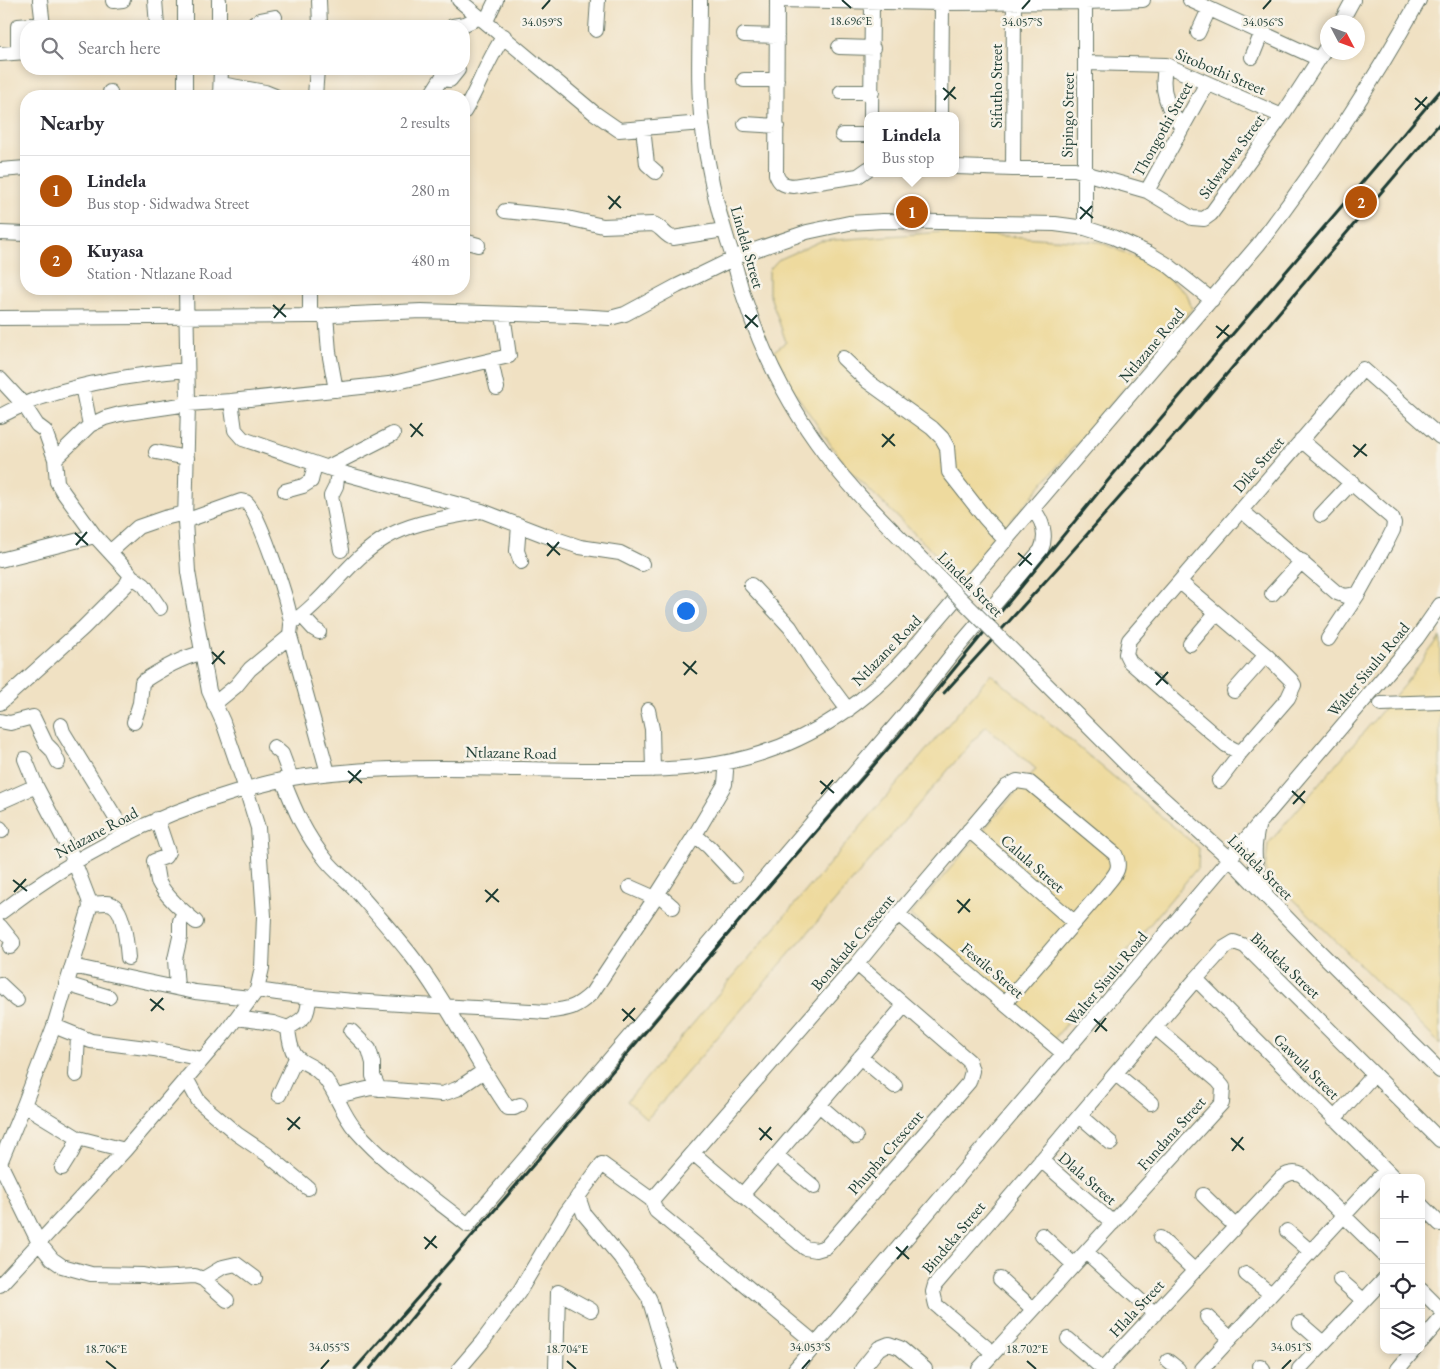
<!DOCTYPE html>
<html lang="en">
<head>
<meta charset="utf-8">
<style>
  body { margin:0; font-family:"EB Garamond",serif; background:#f7f7f7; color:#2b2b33 }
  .controls { position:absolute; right:15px; bottom:15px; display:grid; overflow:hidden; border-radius:10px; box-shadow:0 2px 8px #0003 }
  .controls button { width:45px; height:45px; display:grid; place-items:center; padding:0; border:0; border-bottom:1px solid #e1e1e2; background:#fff; color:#2b2b33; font:25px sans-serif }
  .compass { position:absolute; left:1320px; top:15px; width:45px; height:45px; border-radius:50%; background:#fff; box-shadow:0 2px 8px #0003; rotate:131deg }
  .you { position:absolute; left:685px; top:610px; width:18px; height:18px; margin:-12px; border:4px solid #fff; border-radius:50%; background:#1a73e8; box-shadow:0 0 0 8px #1a73e833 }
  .badge { display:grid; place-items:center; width:32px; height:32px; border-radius:50%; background:#b45309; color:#fff; font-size:16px; font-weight:700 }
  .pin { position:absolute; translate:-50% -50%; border:2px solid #fff; box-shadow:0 1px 5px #0006 }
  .popup { position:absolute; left:864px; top:112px; width:95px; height:65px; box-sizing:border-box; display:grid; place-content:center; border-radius:10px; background:#fff; filter:drop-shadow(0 1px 4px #0005); font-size:16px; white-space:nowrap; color:#7c7c81 }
  .popup b { font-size:19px; color:#2b2b33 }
  .popup::after { content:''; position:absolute; left:50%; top:100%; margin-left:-10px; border:10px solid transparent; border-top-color:#fff }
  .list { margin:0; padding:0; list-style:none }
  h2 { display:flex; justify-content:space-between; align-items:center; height:65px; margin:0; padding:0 20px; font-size:21px }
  h2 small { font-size:16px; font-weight:400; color:#7c7c81 }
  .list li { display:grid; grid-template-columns:32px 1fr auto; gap:15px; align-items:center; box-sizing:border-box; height:70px; padding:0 20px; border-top:1px solid #e1e1e2 }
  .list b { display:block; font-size:19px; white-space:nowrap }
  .list p { margin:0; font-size:16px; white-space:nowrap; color:#7c7c81 }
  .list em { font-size:16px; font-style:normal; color:#7c7c81 }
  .icon { flex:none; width:28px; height:28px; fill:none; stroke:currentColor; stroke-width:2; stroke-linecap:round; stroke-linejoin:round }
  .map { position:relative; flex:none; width:1440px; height:1369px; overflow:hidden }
  .search { position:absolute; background:#fff; box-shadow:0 2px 8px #0003; left:20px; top:20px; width:450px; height:55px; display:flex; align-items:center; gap:12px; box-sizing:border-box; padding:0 18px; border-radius:20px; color:#7c7c81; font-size:19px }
  .panel { position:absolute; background:#fff; box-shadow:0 2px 8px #0003; left:20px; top:90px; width:450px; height:205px; border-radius:20px }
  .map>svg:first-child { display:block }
</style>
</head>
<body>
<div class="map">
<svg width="1440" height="1369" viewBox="0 0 1440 1369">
  <rect width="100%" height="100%" fill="#f7f3e8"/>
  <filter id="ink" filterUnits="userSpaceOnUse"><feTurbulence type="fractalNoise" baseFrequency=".02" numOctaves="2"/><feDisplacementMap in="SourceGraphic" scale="10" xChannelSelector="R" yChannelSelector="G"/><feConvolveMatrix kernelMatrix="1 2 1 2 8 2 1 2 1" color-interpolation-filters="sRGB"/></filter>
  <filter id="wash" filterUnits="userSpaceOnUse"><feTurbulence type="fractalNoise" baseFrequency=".0096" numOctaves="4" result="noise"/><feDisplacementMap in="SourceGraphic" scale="20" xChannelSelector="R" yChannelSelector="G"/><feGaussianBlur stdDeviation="1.12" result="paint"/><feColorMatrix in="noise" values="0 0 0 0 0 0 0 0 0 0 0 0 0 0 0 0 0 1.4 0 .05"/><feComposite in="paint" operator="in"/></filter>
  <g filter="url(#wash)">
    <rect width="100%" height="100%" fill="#f0e1c3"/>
    <path fill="#eeda9e" stroke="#868c69" d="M943 232 1100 242 1148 263 1187 294 1192 309 961 579 846 467 791 387 774 351 786 342 769 293V270L778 260 821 241Z
      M1440 637V1044L1265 871 1268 844 1404 685Z
      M991 674 1199 848 1198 867 1054 1039 910 915 1036 769 986 726 647 1119 627 1101Z"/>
  </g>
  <g filter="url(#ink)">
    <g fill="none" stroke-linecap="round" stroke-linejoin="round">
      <defs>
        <path id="minor" d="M40 0 43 26
          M155 0 157 26
          M185 0V26
          M319 0 320 26
          M459 0 593 112 619 130 702 123
          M700 0C700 41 697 84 702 124 707 164 716 205 728 242 735 261 738 281 745 300 763 355 790 408 825 454 857 497 897 534 935 573
          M777 0 942 3 1085 2 1143 0
          M777 0 776 174C779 183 783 185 793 186L858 176 868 169
          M1190 0 1319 59
          M113 1 123 0
          M1085 2V228
          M486 21 496 0
          M1341 22 1353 0
          M219 26V0
          M251 26 260 20 275 17
          M453 26 465 24 480 17
          M596 30 598 0
          M1198 33 1209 9
          M744 35 777 36
          M839 47 873 48
          M18 52V26L42 24
          M0 54 26 52
          M1252 57 1262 32
          M1086 63 1166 65 1282 116
          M1166 65C1159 88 1168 111 1182 127
          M744 80H777
          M221 84 265 92 275 96
          M841 92H872
          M110 96V92
          M185 96V69
          M220 96 221 69
          M315 96 317 69
          M430 96 441 79 450 80 458 70
          M464 112C479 87 487 60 504 36
          M871 116 872 2
          M941 116 942 3
          M745 124 777 126
          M643 128 647 164 656 172
          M842 135H868
          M956 167 1013 169H1075L1095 176 1147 191 1192 218 1204 219 1211 214 1282 116 1328 45
          M1013 169 1014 3
          M0 170 26 168
          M1147 191 1207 83
          M505 211 563 217 603 226 653 224C662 227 665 236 673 238L724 230
          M0 233 26 234
          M464 241 478 245
          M310 289V316
          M326 315 329 352 336 390
          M0 318 310 316 421 311 576 316 610 318 625 314 677 286 743 254 807 232 849 223 883 221 1055 224 1085 228 1113 237 1148 253 1168 265 1212 300
          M843 358 867 381 932 428 942 438 947 447 949 472 985 518 1006 541
          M491 361 497 388
          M0 379 24 405 37 425 45 431 55 459 57 482 63 492 95 536 129 573 131 576 126 585 83 628 0 703
          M82 386 90 425
          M231 401 235 430 243 439 346 474 482 511 544 535 580 547 620 553 642 564
          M0 416C15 409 30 400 46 396 92 381 139 374 187 370
          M1301 440 1392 518 1394 523 1393 530 1388 540 1358 594 1328 639
          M156 452 187 458
          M55 459 90 425 105 418 120 414 188 404 231 401 389 384 509 356 503 314
          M328 467 393 434
          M338 471 336 486 331 496 341 550
          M285 491 303 486 311 481 315 464
          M1241 510 1337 593 1345 596 1358 594
          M1321 515 1352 482
          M185 521 241 501 246 502C259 512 290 606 291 624 291 628 290 632 290 636L328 773
          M519 525 517 551 521 562
          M110 552 138 527 164 518 185 513
          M0 560 95 536
          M131 576 144 585 160 608
          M1180 582 1266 655 1291 680 1294 685 1288 698 1241 752 1219 781
          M751 585 790 627 813 663 848 710
          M1272 594 1302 561
          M302 616 314 629 319 632
          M291 623C326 600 348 560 385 538 414 521 449 518 481 511
          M1190 644 1216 613
          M1021 659 1139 777 1230 859 1317 949 1440 1071
          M1234 691 1266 655
          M214 704 236 686 250 669 290 636
          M1381 704 1440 702
          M648 710 652 729 653 770
          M0 721 10 723 33 717 46 744 52 750 58 762
          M134 722 140 703 142 682C160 670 181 658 201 653
          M61 725 63 732 120 825
          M274 747 282 754 291 778
          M1241 752 1235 750 1226 745 1130 662 1126 654 1129 640 1363 369 1440 437
          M726 771 725 784 695 835 709 847 735 875
          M283 780C295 811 305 834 326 860 334 870 344 878 353 887 372 909 392 931 410 954 448 1002 473 1058 508 1108H514L520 1105
          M0 802 36 786
          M157 819 168 852 165 857 154 861C156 867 157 876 158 881 165 896 183 911 196 922
          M1258 827C1252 853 1254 866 1265 891
          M0 828 2 831
          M969 830 1074 922
          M630 887 655 898
          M658 894 673 907
          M90 904C96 904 108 901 113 905 124 911 127 946 128 958
          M0 913C71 858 149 817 235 792 254 787 273 781 292 778 393 762 496 770 597 770 648 770 699 771 749 757 814 739 867 702 911 651L1258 245C1318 167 1371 86 1419 0
          M898 914 1064 1054
          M0 926 13 942V944L10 947
          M72 966 195 992 250 998
          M1196 979 1394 1178
          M0 984 17 1000
          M66 984 109 997
          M177 988 175 959 180 937V921L184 912
          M257 990C352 1005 449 1005 545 1012 568 1009 575 1009 592 993L655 898 695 835
          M309 997C308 1017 305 1018 288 1028 292 1073 307 1054 326 1080 337 1095 343 1115 355 1129 388 1167 429 1194 468 1225L906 713 958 647 1041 550C1047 536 1043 521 1033 509
          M236 1018 273 1023 288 1028
          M54 1026 91 1041 154 1049 202 1059
          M351 1031 369 1049 373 1063V1076L379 1089
          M860 1057 895 1086
          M1116 1074 1151 1103
          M76 1075 78 1036
          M186 1078 198 1100 204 1106 237 1134 268 1155 308 1188
          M279 1095 296 1058
          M337 1096 371 1088 442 1094 457 1089 484 1071
          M24 1105 78 1138 125 1150
          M819 1105 856 1137
          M1080 1116 1111 1143
          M1334 1119 1374 1074
          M694 1154 805 1248 816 1250 826 1247 969 1082 972 1071 969 1061 857 964
          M776 1155 814 1187
          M1041 1160 1113 1223
          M0 1163 24 1105 54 1026 90 907 89 900 71 853 36 786 25 759
          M0 1163 39 1243 52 1259 62 1266 91 1274 143 1275 157 1278 195 1276 203 1279 227 1300
          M62 1168 72 1152 78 1138
          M742 1195 904 1006
          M1203 1195 1235 1226
          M578 1196 584 1214 621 1258 649 1298 670 1369
          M652 1200 857 964 898 914 1006 787 1017 781 1030 783 1115 854C1123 870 1113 876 1104 888L1005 1003
          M652 1200 656 1211 816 1344
          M1421 1205 1440 1224
          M1287 1231 1310 1251
          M1042 1235 1074 1265
          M1160 1238 1194 1270
          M1086 1252 1155 1314
          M1246 1274 1271 1294
          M203 1279 223 1267 236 1264 255 1278
          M1000 1279 1033 1309
          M1340 1280 1363 1300
          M0 1285 125 1150 226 1032 257 990 262 968 264 916 258 828 246 789 223 722 209 691 188 572 185 521 188 404 186 289
          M1421 1290 1440 1309
          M1207 1317 1230 1338
          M1300 1323 1323 1343
          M1068 1339 1103 1369
          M1421 1342 1440 1320
          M993 1353 936 1305 933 1292 935 1285 1196 979 1224 948 1234 942 1245 946 1440 1140
          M1168 1361 1178 1369
          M1260 1366 1263 1369
          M459 1369 482 1342 519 1292 566 1213 602 1164 652 1200
          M556 1369 558 1292 591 1310
          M795 1369 1417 638 1440 605
          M862 1369 879 1348 889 1344 900 1348 925 1369
          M979 1369 1222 1103 1223 1087 1218 1081 1156 1028
          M1103 1369 1281 1178C1288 1173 1294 1171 1302 1175L1384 1255
          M1202 1369 1386 1170
          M1299 1369 1384 1279
          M1398 1369 1414 1350"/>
      </defs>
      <use href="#minor" stroke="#687666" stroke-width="16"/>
      <use href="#minor" stroke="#fff" stroke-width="14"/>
      <path stroke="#1f3d34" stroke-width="3" d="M944 693 1060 565 1186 422 1440 123
        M355 1369 507 1196 756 901 906 728 1115 472 1440 91
        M370 1369 438 1286"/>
      <defs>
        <path id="minor-bridge" d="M935 573 1021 659"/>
      </defs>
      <use href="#minor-bridge" stroke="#687666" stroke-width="16" stroke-linecap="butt"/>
      <use href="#minor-bridge" stroke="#fff" stroke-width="14"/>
    </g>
  </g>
  <path fill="none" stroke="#1f3d34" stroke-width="2" d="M842 0 851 8M542 9 550 0M1022 9 1030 0M1263 9 1271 0M943 88 956 99M1415 98 1428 109M944 100 955 87M1415 110 1427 97M608 196 621 208M1080 207 1093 218M609 209 620 196M1080 219 1092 206M273 305 286 317M745 315 758 327M274 318 285 304M1216 326 1230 337M745 328 757 315M1217 338 1229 325M410 424 423 436M882 434 895 446M411 437 422 423M1353 445 1367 456M882 447 894 434M1354 457 1366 444M75 533 88 545M547 543 560 555M76 545 87 532M1018 553 1032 565M547 556 559 542M1019 566 1031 553M212 652 225 664M683 662 697 674M212 664 224 651M1155 672 1168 684M684 675 696 661M1156 685 1168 672M348 771 362 783M820 781 834 793M349 783 361 770M1292 791 1305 803M821 794 833 780M1293 804 1305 791M13 880 27 891M485 890 499 902M14 892 26 879M957 900 970 912M486 902 498 889M958 913 970 899M150 999 164 1010M622 1009 635 1021M151 1011 163 998M1094 1019 1107 1031M623 1021 635 1008M1095 1032 1106 1018M287 1118 300 1129M759 1128 772 1140M288 1130 300 1117M1231 1138 1244 1150M760 1140 771 1127M1232 1151 1243 1137M424 1237 437 1248M896 1247 909 1259M425 1249 436 1236M897 1259 908 1246M106 1361 116 1369M567 1361 576 1369M1027 1361 1036 1369M321 1369 329 1360M802 1369 810 1360M1282 1369 1291 1360"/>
  <g text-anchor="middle" stroke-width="5" stroke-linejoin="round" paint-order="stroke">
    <g font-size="16" fill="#1f3d34" stroke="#f7f3e8">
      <text transform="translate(1221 71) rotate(23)" y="6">Sitobothi Street</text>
      <text transform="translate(996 86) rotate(-90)" y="6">Sifutho Street</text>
      <text transform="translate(1067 115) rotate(-89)" y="6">Sipingo Street</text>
      <text transform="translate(1162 129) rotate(-61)" y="6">Thongothi Street</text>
      <text transform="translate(1231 156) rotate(-54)" y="6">Sidwadwa Street</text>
      <text transform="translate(748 247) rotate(74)" y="6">Lindela Street</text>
      <text transform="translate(1151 345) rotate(-50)" y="6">Ntlazane Road</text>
      <text transform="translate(1258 464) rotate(-49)" y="6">Dike Street</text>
      <text transform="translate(971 584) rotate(45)" y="6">Lindela Street</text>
      <text transform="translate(886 650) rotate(-46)" y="6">Ntlazane Road</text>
      <text transform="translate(1368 669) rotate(-50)" y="6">Walter Sisulu Road</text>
      <text transform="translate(511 752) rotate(1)" y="6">Ntlazane Road</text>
      <text transform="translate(96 832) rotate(-28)" y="6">Ntlazane Road</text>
      <text transform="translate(1033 863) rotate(41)" y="6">Calula Street</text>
      <text transform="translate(1261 867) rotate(45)" y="6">Lindela Street</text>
      <text transform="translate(852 942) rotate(-50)" y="6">Bonakude Crescent</text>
      <text transform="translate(1286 965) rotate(43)" y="6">Bindeka Street</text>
      <text transform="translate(993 970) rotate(40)" y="6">Festile Street</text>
      <text transform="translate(1106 978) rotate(-50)" y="6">Walter Sisulu Road</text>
      <text transform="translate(1307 1066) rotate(45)" y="6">Gawula Street</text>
      <text transform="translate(1171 1133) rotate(-48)" y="6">Fundana Street</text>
      <text transform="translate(885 1152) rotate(-49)" y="6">Phupha Crescent</text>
      <text transform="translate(1088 1178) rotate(41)" y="6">Dlala Street</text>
      <text transform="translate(953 1237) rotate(-50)" y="6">Bindeka Street</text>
      <text transform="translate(1136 1308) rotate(-47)" y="6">Hlala Street</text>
    </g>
  </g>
  <g font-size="12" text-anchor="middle" fill="#1f3d34" stroke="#f7f3e8" stroke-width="5" stroke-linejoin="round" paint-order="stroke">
    <text x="851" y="25">18.696°E</text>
    <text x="542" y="26">34.059°S</text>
    <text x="1022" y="26">34.057°S</text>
    <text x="1263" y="26">34.056°S</text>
    <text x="329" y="1351">34.055°S</text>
    <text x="810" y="1351">34.053°S</text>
    <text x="1291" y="1351">34.051°S</text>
    <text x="106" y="1353">18.706°E</text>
    <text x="567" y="1353">18.704°E</text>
    <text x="1027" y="1353">18.702°E</text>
  </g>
</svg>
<div class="controls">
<button>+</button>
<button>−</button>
<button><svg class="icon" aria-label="locate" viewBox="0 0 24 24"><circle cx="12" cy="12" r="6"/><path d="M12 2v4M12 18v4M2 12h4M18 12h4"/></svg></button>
<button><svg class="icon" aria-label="layers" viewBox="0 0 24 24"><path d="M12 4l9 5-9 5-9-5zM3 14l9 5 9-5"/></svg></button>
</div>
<svg class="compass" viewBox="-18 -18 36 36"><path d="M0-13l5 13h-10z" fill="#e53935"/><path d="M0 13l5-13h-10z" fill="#7c7c81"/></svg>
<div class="you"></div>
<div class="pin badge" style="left:912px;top:212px">1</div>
<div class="popup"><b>Lindela</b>Bus stop</div>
<div class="pin badge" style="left:1361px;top:202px">2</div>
<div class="search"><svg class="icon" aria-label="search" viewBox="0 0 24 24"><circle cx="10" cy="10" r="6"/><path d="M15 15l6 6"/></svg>Search here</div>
<section class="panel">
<h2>Nearby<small>2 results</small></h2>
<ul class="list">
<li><span class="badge">1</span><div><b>Lindela</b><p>Bus stop · Sidwadwa Street</p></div><em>280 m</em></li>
<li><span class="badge">2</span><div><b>Kuyasa</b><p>Station · Ntlazane Road</p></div><em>480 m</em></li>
</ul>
</section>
</div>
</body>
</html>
